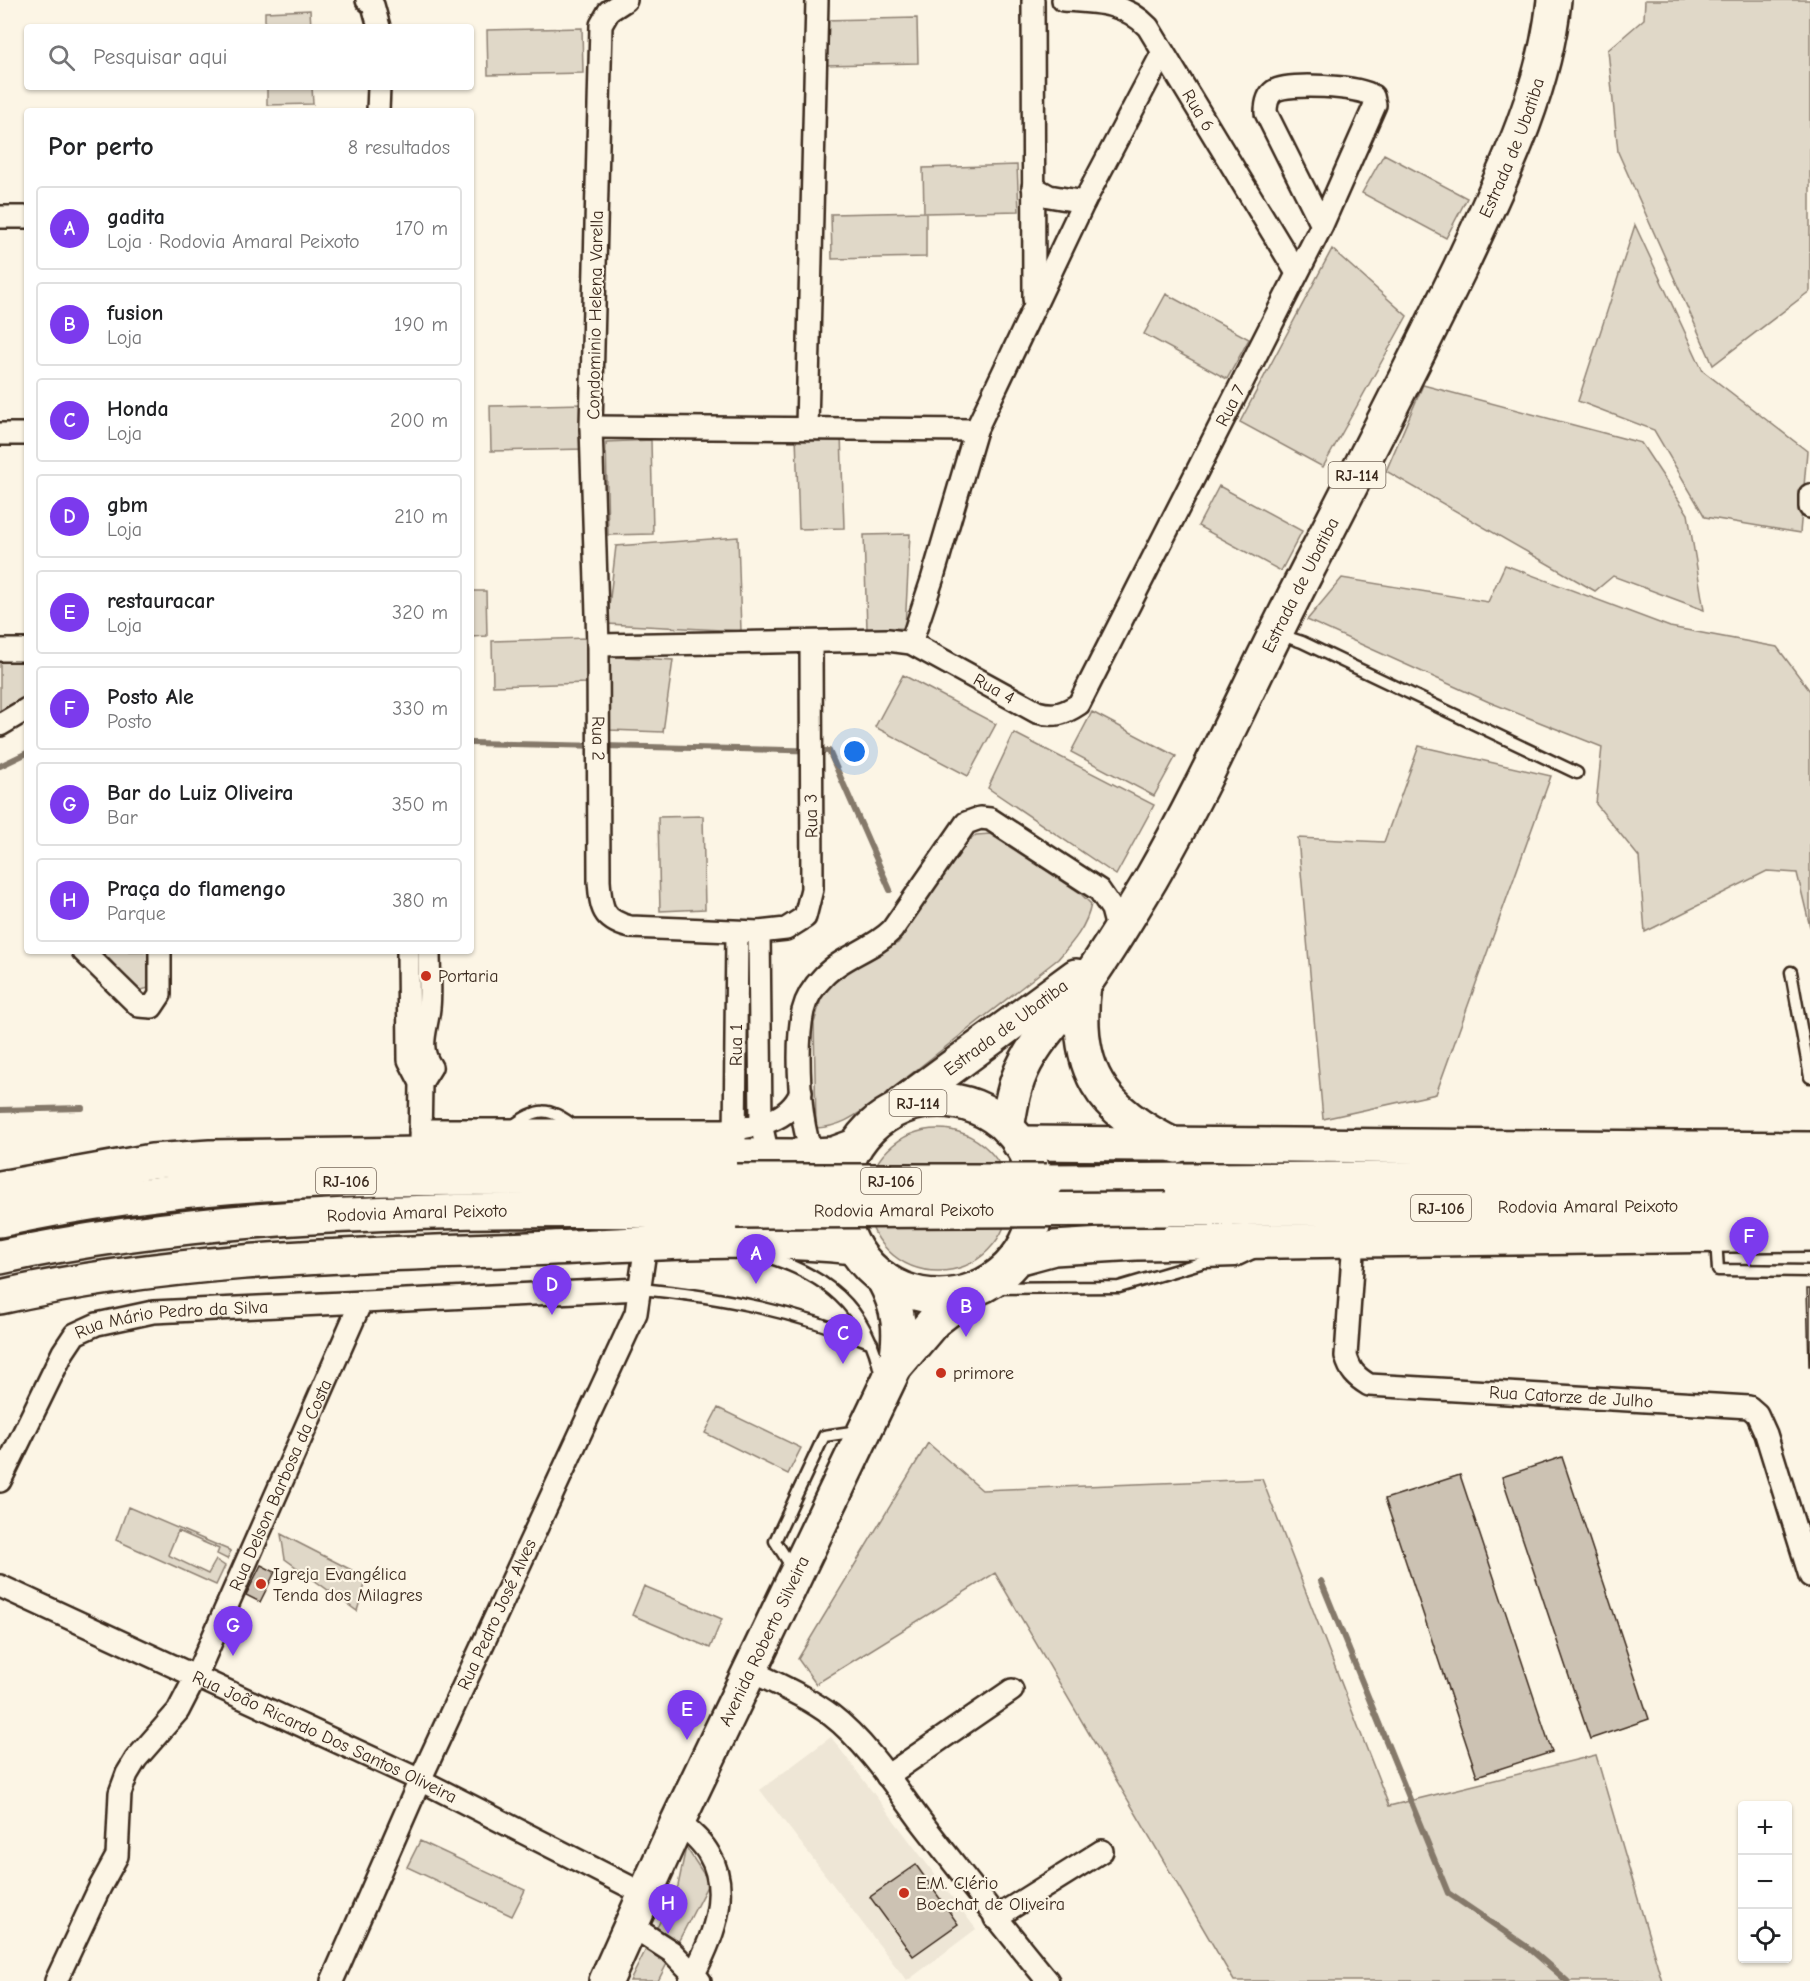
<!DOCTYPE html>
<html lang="pt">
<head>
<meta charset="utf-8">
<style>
  body { margin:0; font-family:"Comic Neue",sans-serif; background:#f2f2f2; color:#202124 }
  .controls { position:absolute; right:18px; bottom:18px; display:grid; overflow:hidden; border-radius:6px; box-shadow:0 2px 4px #0004 }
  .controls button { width:54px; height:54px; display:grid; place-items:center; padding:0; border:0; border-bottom:2px solid #e0e0e0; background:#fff; color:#202124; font:30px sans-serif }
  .you { position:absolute; left:855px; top:752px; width:21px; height:21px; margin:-15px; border:4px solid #fff; border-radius:50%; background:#1a73e8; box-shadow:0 0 0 9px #1a73e833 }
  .badge { display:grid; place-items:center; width:39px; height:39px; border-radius:50%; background:#7c3aed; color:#fff; font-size:20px; font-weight:700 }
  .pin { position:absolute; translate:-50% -50px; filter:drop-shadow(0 2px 3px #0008) }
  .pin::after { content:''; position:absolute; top:32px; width:21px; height:18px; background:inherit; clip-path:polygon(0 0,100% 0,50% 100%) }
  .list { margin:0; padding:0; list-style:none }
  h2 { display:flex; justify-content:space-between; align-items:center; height:78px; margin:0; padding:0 24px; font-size:26px }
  h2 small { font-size:20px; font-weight:400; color:#757577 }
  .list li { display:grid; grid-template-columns:39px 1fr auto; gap:18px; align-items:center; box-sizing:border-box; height:84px; margin:0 12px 12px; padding:0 12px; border:2px solid #e0e0e0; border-radius:6px }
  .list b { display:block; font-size:22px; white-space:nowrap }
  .list p { margin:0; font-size:20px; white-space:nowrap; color:#757577 }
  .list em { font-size:20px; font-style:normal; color:#757577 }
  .icon { flex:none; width:33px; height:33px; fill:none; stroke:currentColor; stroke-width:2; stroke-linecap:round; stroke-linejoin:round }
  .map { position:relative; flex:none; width:1810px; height:1981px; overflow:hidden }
  .search { position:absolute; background:#fff; box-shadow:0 2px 4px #0004; left:24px; top:24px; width:450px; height:66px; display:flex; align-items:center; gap:15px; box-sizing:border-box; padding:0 21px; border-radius:6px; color:#757577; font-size:22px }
  .panel { position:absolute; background:#fff; box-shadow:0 2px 4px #0004; left:24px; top:108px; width:450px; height:846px; border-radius:6px }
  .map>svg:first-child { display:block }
</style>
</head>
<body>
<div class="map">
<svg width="1810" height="1981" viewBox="0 0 1810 1981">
  <rect width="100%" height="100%" fill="#fcf5e5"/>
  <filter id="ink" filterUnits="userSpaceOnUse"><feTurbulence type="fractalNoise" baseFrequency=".0167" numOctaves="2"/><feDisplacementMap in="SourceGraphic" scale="12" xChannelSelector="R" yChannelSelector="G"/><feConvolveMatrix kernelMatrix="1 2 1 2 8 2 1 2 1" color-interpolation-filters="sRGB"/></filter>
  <g filter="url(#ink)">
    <path fill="#eee6d6" d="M831 1737 976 1929 907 1981 760 1790Z"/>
    <path fill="#e0d8c8" stroke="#8e8173" stroke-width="1.5" d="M1645 0H1810V291L1713 365 1618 152 1608 50 1644 19Z
      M310 10 311 27H265V12Z
      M917 18 918 63 824 65 823 20Z
      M582 28 583 73 488 75 487 30Z
      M267 87H312L313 104 267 105Z
      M1384 154 1467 198 1446 238 1362 193Z
      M1017 165 1019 211 926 213V257L832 259 831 214 924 212 923 168Z
      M1635 225 1703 371 1807 451 1800 533 1705 517 1654 430 1578 401Z
      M1332 249 1407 316 1323 467 1240 422Z
      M1166 294 1249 339 1227 379 1144 334Z
      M1423 385 1641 443 1688 514 1704 610 1613 576 1595 591 1386 471Z
      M585 404 586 449 491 451 490 406Z
      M841 434 844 528 799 529 796 435Z
      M651 440 653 534 608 535 606 442Z
      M1219 486 1302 531 1281 571 1198 526Z
      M910 534 905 628 867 629 864 535Z
      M738 537 741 631 607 624 616 546Z
      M1505 565 1670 627 1777 647 1810 691V927L1797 873 1767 871 1645 932 1639 857 1596 804 1602 747 1489 702 1307 620 1342 578 1488 602Z
      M471 591H486L487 636 471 637Z
      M586 638 587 683 493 686 492 641Z
      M606 656 673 660 663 732 609 730Z
      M0 662H27V697L0 713Z
      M903 675 996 724 968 776 875 727Z
      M1092 712 1176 756 1154 796 1071 752Z
      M1014 733 1154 805 1116 875 988 788Z
      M1419 746 1551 776 1436 1094 1323 1119 1298 838 1384 842Z
      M703 816 705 909 660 911 658 817Z
      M990 834 1079 892 1091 904C1087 926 1073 942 1058 959L874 1103C855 1116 840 1127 816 1128L814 1023 823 992 838 976 898 943 963 846 976 835Z
      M102 951H152L149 988 141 990 136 988Z
      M867 1200a71 71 0 1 1 142 0a71 71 0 1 1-142 0Z
      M718 1408 801 1448 788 1474 705 1433Z
      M928 1443 982 1490 1262 1479 1389 1806 1596 1755 1662 1981H1234L995 1573 816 1684 798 1659Z
      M128 1507 231 1551 227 1559 217 1554 219 1549 178 1531 168 1555 208 1574 216 1560 225 1566 216 1585 116 1540Z
      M281 1534 367 1578 357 1611 285 1559Z
      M644 1586 722 1619 710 1648 632 1615Z
      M420 1841 525 1890 512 1916 407 1867Z
      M686 1847 709 1882 658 1981H630L678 1886Z"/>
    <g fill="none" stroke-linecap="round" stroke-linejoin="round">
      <path stroke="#85796b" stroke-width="6" d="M471 743 829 751 890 890
        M0 766 27 753
        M0 1110 82 1108
        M1321 1581 1448 1893 1530 1949 1567 1981"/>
    </g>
    <path fill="#ccc2b3" stroke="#3b2a1e" stroke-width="1.5" d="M1807 1289H1810V1366H1809Z
      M1562 1457 1649 1719 1590 1739 1502 1477Z
      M1460 1475 1552 1752 1477 1776 1385 1499Z
      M261 1565 275 1572 260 1602 246 1595Z
      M916 1865 958 1924 913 1956 870 1897Z"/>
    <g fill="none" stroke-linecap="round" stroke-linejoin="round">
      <defs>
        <path id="lane" d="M1278 634 1302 642 1577 773
          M1791 972 1810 1077
          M511 1127C537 1107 549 1106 575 1127
          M1716 1239 1718 1270 1810 1271
          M758 1254C824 1273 868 1306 881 1377
          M980 1288 1119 1287 1204 1262 1236 1261 1253 1253
          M641 1289C723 1297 795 1311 872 1343
          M793 1569 775 1541 824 1436 858 1431"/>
        <g id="street">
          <path d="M367 0 373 5 379 27"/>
          <path id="s1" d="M626 0 609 11 601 25 591 427 598 645 599 881C601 908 602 920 630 927L759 932 786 929 805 917 812 889 811 642"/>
          <path d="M1033 0 1034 299"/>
          <path id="s2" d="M1063 0C1096 2 1124 2 1148 27L1297 273"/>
          <path d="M378 111 379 87"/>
          <path d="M1033 187 1049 196 1084 202"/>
          <path d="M0 217H27"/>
          <path d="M591 427 976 430"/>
          <path d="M807 427 817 0"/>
          <path d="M0 434H27"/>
          <path d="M1810 495V507"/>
          <path d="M911 643 932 580 976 430 1084 202 1162 54"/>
          <path id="s3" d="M598 645 888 640 911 643 1037 712C1054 717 1064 714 1079 704L1322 225 1375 105 1373 96C1360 86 1288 82 1274 91 1267 96 1266 105 1266 113L1322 225"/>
          <path d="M0 650H27"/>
          <path d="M0 725 27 709"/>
          <path d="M759 932 761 1124 766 1146 773 1156"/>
          <path d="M83 951 139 1006 152 1007 160 995V951"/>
          <path d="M408 951 409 1060 421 1083 420 1142"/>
          <path d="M421 1083 431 1067C417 1047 427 1029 429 1008 431 990 429 970 429 951"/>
          <path d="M420 1130H724C753 1127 789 1123 801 1092"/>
          <path id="s4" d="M735 1141 737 932"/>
          <path d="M814 1156C798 1127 796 1044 803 1011 806 998 815 985 824 976 843 956 872 950 892 930L966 823 980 818 990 819 1099 890 1112 909 1118 932"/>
          <path id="s5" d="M1354 1239 1346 1356C1350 1371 1356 1377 1369 1385L1749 1407 1757 1414 1766 1434 1810 1576"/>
          <path id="s6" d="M0 1481 63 1352 75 1334 97 1324 153 1312 641 1289"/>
          <path id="s7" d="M0 1586 420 1780 646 1895"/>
          <path d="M751 1671C779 1685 807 1697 831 1715 865 1741 895 1786 920 1820 962 1874 1004 1928 1048 1981"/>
          <path d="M887 1776 1012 1690"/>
          <path d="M678 1821C689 1831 702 1841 709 1854 733 1894 710 1945 690 1981"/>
          <path d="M995 1918 1102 1851"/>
          <path d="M632 1926 672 1952 700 1981"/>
          <path id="s8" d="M56 1981 100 1887 117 1856 120 1793 127 1774 136 1759 178 1711 196 1676 361 1302"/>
          <path id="s9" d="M332 1981 420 1780 636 1313 646 1244"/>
        </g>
        <g id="primary">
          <path d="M1084 984C1073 1068 1100 1111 1176 1146"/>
          <circle cx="939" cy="1198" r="98"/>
          <path id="s10" d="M902 1104 1076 976"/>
          <path id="s11" d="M1007 1128C1010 1112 1012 1095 1018 1079 1031 1043 1061 1016 1083 986 1108 952 1130 914 1151 879 1208 780 1253 675 1306 573 1358 472 1410 371 1460 268 1499 184 1545 93 1554 0"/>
          <path d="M883 1278C900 1309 902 1333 895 1367"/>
          <path id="s12" d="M606 1981 678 1821 895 1367 934 1321 977 1288"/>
        </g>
        <g id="highway">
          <path d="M1019 1143 1810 1149"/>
          <path d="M1047 1181 1810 1176"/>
          <path d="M0 1188 152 1161 210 1157 420 1154 793 1156 833 1154 855 1146"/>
          <path id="s13" d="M1166 1209 1810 1205"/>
          <path d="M0 1220C241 1166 491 1179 736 1181"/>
          <path id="s14" d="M0 1257C241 1205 491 1210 736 1211"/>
          <path d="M1017 1258 1054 1248 1136 1243 1810 1234"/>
          <path d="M0 1297C173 1258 351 1255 528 1249 635 1245 747 1235 854 1247"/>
        </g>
      </defs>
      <use href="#lane" stroke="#3b2a1e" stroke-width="15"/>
      <use href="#street" stroke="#3b2a1e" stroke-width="26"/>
      <use href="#primary" stroke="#3b2a1e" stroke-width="38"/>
      <use href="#highway" stroke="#3b2a1e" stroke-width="38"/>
      <use href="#lane" stroke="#fcf5e5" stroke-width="10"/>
      <use href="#street" stroke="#fcf5e5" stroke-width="21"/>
      <use href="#primary" stroke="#fcf5e5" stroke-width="33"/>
      <use href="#highway" stroke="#fcf5e5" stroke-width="33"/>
      <defs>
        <g id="highway-bridge">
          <path d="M736 1181H1047"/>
          <path id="s15" d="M736 1211 1166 1209"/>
        </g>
      </defs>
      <use href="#highway-bridge" stroke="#3b2a1e" stroke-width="38" stroke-linecap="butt"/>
      <use href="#highway-bridge" stroke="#fcf5e5" stroke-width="33"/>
    </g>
  </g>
  <g fill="#c8321e" stroke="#fcf5e5" stroke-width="2">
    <circle cx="426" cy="976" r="6"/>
    <circle cx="941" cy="1373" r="6"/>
    <circle cx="261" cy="1584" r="6"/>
    <circle cx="904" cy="1893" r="6"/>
  </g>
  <g text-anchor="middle" stroke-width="4.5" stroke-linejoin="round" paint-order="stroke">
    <g fill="#fcf5e5" stroke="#75675a" stroke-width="1.5">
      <rect x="1328.5" y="462" width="57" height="26" rx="4.5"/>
      <rect x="889.5" y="1090" width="57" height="26" rx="4.5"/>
      <rect x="316" y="1168" width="60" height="26" rx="4.5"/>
      <rect x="861" y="1168" width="60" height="26" rx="4.5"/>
      <rect x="1411" y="1195" width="60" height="26" rx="4.5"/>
    </g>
    <g font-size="16" font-weight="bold" fill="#3b2a1e">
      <text x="1357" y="481">RJ-114</text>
      <text x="918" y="1109">RJ-114</text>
      <text x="346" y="1187">RJ-106</text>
      <text x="891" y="1187">RJ-106</text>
      <text x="1441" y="1214">RJ-106</text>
    </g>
    <g font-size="18" fill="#3b2a1e" stroke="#fcf5e5">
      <text dy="6" stroke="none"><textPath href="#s2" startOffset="189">Rua 6</textPath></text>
      <text dy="6" stroke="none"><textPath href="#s11" startOffset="1107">Estrada de Ubatiba</textPath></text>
      <text transform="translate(595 315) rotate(-89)" y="6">Condominio Helena Varella</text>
      <text dy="6" stroke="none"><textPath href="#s3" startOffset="836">Rua 7</textPath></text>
      <text dy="6" stroke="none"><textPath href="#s11" startOffset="621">Estrada de Ubatiba</textPath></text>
      <text dy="6" stroke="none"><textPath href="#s3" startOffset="408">Rua 4</textPath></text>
      <text dy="6" stroke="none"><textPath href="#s1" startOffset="750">Rua 2</textPath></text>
      <text transform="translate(811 816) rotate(-91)" y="6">Rua 3</text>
      <text dy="6" stroke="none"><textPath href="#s10" startOffset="129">Estrada de Ubatiba</textPath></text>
      <text dy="6" stroke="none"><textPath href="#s4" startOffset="96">Rua 1</textPath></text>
      <text dy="6" stroke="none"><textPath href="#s13" startOffset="422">Rodovia Amaral Peixoto</textPath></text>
      <text dy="6" stroke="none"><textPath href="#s15" startOffset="168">Rodovia Amaral Peixoto</textPath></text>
      <text dy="6" stroke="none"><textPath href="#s14" startOffset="420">Rodovia Amaral Peixoto</textPath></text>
      <text dy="6" stroke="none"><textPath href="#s6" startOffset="264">Rua Mário Pedro da Silva</textPath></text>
      <text dy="6" stroke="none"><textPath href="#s5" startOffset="358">Rua Catorze de Julho</textPath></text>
      <text dy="6" stroke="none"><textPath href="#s8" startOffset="552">Rua Delson Barbosa da Costa</textPath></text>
      <text dy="6" stroke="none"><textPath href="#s9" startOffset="402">Rua Pedro José Alves</textPath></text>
      <text dy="6" stroke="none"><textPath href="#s12" startOffset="375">Avenida Roberto Silveira</textPath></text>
      <text dy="6" stroke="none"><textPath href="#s7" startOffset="358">Rua João Ricardo Dos Santos Oliveira</textPath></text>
    </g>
    <g font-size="18" fill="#3b2a1e" stroke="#fcf5e5" text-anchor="start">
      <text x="438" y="982">Portaria</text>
      <text x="953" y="1379">primore</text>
      <text x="273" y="1580">Igreja Evangélica<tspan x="273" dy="21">Tenda dos Milagres</tspan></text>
      <text x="916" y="1889">E.M. Clério<tspan x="916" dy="21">Boechat de Oliveira</tspan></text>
    </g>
  </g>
</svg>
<div class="controls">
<button>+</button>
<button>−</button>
<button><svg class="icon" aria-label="locate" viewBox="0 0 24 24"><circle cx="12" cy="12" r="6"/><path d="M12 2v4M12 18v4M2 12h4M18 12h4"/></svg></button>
</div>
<div class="you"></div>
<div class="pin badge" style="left:756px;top:1284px">A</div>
<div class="pin badge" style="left:966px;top:1337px">B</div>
<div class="pin badge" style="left:843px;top:1364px">C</div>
<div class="pin badge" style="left:552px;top:1315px">D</div>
<div class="pin badge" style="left:687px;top:1740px">E</div>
<div class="pin badge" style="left:1749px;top:1267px">F</div>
<div class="pin badge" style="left:233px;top:1656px">G</div>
<div class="pin badge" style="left:668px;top:1934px">H</div>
<div class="search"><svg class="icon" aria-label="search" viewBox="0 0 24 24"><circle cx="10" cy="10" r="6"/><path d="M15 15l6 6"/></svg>Pesquisar aqui</div>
<section class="panel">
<h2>Por perto<small>8 resultados</small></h2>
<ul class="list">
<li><span class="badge">A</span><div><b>gadita</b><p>Loja · Rodovia Amaral Peixoto</p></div><em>170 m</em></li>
<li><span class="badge">B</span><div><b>fusion</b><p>Loja</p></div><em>190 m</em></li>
<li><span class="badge">C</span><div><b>Honda</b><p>Loja</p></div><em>200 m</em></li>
<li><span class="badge">D</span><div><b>gbm</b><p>Loja</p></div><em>210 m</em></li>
<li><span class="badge">E</span><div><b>restauracar</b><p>Loja</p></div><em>320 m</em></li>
<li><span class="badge">F</span><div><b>Posto Ale</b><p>Posto</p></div><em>330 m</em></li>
<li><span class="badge">G</span><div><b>Bar do Luiz Oliveira</b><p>Bar</p></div><em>350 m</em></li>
<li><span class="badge">H</span><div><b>Praça do flamengo</b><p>Parque</p></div><em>380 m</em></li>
</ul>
</section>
</div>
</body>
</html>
